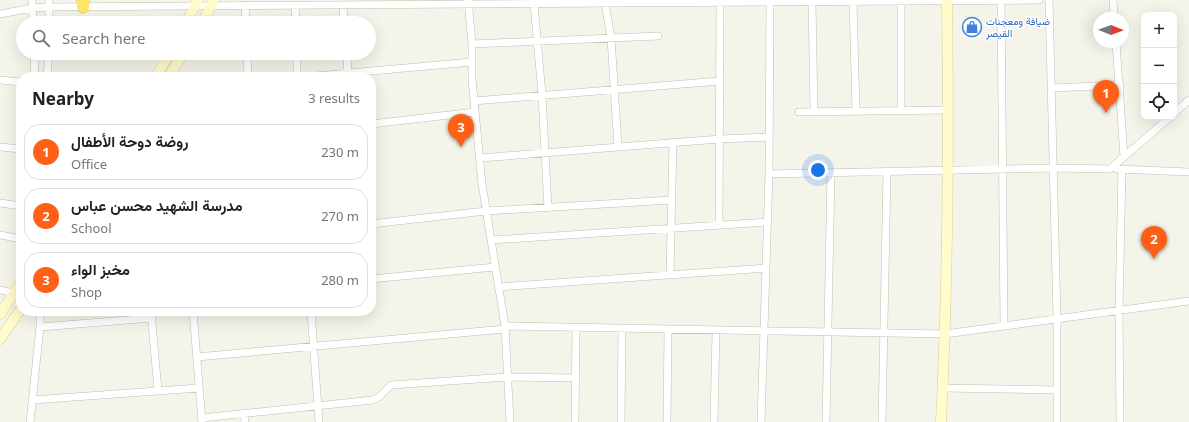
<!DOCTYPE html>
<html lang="en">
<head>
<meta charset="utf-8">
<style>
  body { margin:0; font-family:"Noto Sans",Vazirmatn,sans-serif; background:#f2f2f2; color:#222 }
  .controls { position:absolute; right:12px; top:12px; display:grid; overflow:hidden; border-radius:8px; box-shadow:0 4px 16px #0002 }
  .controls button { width:36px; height:36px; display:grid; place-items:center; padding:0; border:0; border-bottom:1px solid #e0e0e0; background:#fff; color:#222; font:20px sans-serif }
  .compass { position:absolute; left:1093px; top:12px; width:36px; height:36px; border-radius:50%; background:#fff; box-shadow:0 4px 16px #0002; rotate:91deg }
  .you { position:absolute; left:818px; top:170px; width:14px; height:14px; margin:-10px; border:3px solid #fff; border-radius:50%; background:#1a73e8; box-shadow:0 0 0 6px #1a73e833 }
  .badge { display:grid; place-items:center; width:26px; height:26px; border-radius:50%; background:#ff6017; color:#fff; font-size:13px; font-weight:700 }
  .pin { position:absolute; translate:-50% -33px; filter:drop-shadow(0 1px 2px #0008) }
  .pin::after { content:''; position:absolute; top:21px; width:14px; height:12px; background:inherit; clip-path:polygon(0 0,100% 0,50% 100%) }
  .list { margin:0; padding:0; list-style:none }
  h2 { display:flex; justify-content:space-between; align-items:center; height:52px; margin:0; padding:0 16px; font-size:17px }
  h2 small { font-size:13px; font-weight:400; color:#767676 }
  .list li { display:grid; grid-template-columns:26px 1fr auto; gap:12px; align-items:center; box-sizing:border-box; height:56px; margin:0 8px 8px; padding:0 8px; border:1px solid #e0e0e0; border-radius:16px }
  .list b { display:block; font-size:15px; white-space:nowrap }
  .list p { margin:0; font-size:13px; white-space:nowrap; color:#767676 }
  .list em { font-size:13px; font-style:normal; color:#767676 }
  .icon { flex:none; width:22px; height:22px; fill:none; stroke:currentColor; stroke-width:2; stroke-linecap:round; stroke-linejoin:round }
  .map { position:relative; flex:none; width:1189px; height:422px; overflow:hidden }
  .search { position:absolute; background:#fff; box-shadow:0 4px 16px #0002; left:16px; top:16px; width:360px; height:44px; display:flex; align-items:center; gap:10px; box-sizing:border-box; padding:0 14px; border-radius:22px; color:#767676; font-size:15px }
  .panel { position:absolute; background:#fff; box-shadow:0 4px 16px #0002; left:16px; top:72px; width:360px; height:244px; border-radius:16px }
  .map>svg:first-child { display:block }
</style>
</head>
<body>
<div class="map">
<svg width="1189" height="422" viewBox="0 0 1189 422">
  <rect width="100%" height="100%" fill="#f5f4ea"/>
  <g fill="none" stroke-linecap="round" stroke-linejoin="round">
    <defs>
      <path id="street" d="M32 0 33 23
        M468 0 472 44V79L482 184 505 326 510 422
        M1001 0 1004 325
        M1049 0 1057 317V422
        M1113 0 1114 18
        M853 1 856 111
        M901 1V110
        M812 2 814 111
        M534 3 542 95 548 208
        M605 3 611 38 618 147
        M245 5 246 23
        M343 5 344 23
        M295 6 296 23
        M0 14 32 8 49 7 1039 0
        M49 23V0
        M1116 42 1124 157
        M472 44 658 36
        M34 53 35 77
        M247 53 248 77
        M297 53V77
        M347 53 348 77
        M47 77 49 53
        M305 77 472 62
        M0 80 21 82
        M1052 88 1120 85
        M474 101 720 81
        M799 112 948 110
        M1174 113 1189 100
        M371 124 475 112
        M0 147 21 149
        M480 158 720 139 769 137
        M1117 169 1189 172
        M769 174 1054 168 1110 169 1170 117
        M0 203 21 206
        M371 224 486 211 672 200
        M719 225 720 2
        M0 235 21 239
        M491 240 767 222
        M670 275 673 142
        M371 279 495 267
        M498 287 766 268
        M0 290 14 293
        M151 311 158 391
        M193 311 202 422
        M311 311 319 422
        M505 326 945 334 1189 301
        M40 327 152 318
        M197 357 505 329
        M943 388 1057 390
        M32 400 199 388
        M244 414 245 422
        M201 418 373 400 379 397 391 385 507 377 575 378
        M30 422 40 327V311
        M575 422 576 327
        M621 422 622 328
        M667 422 668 329
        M714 422 716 330
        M761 422 769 174 770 2
        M826 422 831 173
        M882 422 887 172
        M1120 422 1119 310 1122 169"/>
      <path id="secondary" d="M186 23 198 0
        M202 23 214 0
        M156 77 169 53
        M169 77 183 53
        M0 314 21 283
        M0 339 21 309
        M941 422C948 281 949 141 947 1"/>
      <path id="highway" d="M83 7V0"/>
    </defs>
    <use href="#street" stroke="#c1beac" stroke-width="8"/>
    <use href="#secondary" stroke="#d7d098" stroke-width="11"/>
    <use href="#highway" stroke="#e4c035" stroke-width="13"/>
    <use href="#street" stroke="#fff" stroke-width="7"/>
    <use href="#secondary" stroke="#fffbca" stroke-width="10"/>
    <use href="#highway" stroke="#ffe66b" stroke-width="12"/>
  </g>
  <defs>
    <symbol id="shop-ring" viewBox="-11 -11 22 22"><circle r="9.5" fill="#fff" stroke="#3f7fe0" stroke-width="1.5"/><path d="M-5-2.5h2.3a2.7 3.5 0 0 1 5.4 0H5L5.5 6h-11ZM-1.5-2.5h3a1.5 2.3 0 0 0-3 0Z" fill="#3f7fe0"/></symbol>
  </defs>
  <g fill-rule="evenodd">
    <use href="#shop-ring" x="961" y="16" width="22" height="22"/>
  </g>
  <g text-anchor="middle" stroke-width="3" stroke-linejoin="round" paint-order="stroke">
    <g font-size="10" fill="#366cbe" stroke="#fff" text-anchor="start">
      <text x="986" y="25">ضيافة ومعجنات<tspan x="986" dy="12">القيصر</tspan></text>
    </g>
  </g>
</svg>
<div class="controls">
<button>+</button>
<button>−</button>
<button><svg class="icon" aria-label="locate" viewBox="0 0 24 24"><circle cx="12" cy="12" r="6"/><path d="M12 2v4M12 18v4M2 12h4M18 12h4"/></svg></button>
</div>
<svg class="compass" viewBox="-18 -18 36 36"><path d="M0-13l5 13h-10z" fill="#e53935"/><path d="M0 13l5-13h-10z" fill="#767676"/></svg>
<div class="you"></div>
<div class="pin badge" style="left:1106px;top:113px">1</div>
<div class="pin badge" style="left:1154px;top:259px">2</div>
<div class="pin badge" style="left:461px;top:147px">3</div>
<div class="search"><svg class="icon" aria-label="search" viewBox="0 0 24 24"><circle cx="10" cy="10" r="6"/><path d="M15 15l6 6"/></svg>Search here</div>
<section class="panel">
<h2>Nearby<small>3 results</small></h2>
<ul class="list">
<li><span class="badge">1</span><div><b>روضة دوحة الأطفال</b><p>Office</p></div><em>230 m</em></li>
<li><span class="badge">2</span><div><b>مدرسة الشهيد محسن عباس</b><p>School</p></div><em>270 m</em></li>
<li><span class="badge">3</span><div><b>مخبز الواء</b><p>Shop</p></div><em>280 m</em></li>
</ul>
</section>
</div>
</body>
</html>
